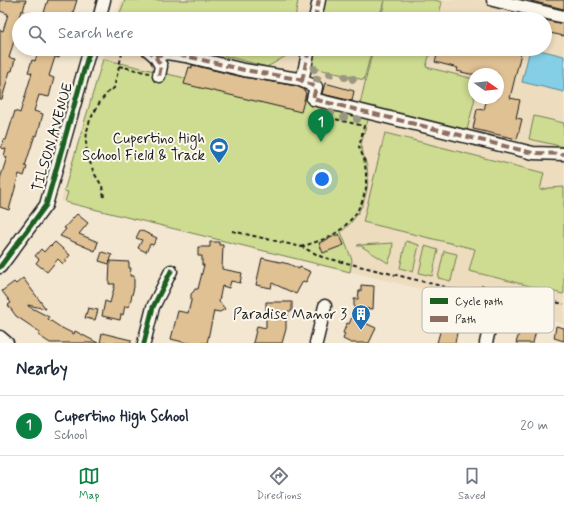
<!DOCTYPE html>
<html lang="en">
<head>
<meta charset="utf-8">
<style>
  body { margin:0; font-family:Mynerve,sans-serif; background:#f2f2f3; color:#1f2937 }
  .compass { position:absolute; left:468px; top:68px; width:36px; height:36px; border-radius:50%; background:#fff; box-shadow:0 2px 6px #0003; rotate:104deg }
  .you { position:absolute; left:322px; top:179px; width:14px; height:14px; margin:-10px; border:3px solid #fff; border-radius:50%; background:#1a73e8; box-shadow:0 0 0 6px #1a73e833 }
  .badge { display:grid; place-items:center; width:26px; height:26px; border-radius:50%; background:#0b8043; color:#fff; font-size:13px; font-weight:700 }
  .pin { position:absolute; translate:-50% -33px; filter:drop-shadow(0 1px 2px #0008) }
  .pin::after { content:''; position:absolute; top:21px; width:14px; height:12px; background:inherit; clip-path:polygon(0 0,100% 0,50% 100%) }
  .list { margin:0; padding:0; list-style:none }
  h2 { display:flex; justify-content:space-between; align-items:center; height:52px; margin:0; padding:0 16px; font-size:17px }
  h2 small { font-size:13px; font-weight:400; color:#747a83 }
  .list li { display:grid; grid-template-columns:26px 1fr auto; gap:12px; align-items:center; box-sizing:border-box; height:60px; padding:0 16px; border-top:1px solid #e0e1e3 }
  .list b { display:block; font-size:15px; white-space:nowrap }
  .list p { margin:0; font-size:13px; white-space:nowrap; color:#747a83 }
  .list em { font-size:13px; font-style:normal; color:#747a83 }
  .icon { flex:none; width:22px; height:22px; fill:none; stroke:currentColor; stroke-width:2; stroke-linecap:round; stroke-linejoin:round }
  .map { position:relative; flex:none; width:564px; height:343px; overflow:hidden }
  .search { position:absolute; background:#fff; box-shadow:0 2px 6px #0003; left:12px; right:12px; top:12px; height:44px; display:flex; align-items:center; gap:10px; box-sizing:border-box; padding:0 14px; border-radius:22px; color:#747a83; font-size:15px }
  .sheet { height:112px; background:#fff }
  nav { display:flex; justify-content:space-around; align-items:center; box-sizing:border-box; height:56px; border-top:1px solid #e0e1e3; background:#fff; font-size:11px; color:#747a83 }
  nav a { display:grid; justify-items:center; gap:2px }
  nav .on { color:#0b8043 }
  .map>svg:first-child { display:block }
</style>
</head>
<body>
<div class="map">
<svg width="564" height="343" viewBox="0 0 564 343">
  <rect width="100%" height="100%" fill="#f3e7d1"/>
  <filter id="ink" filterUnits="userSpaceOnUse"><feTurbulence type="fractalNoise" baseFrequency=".025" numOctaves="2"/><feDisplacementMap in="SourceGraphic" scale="8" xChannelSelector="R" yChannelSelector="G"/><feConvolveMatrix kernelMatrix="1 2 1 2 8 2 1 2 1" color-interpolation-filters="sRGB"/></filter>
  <g filter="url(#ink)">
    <path fill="#eddcbe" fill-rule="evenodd" d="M121 0H564V324L61 201 106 49H545V19H115ZM474 74H498V98H474Z"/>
    <path fill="#cddc90" stroke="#747c56" d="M125 0H298L295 19H121L118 18Z
      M324 0H384L379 19H320Z
      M385 0H434L442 2 438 19H381Z
      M200 49H288L286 56 267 67Z
      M313 49H372L364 80 310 67Z
      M373 49H431L426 67 474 79V98H475L467 130 360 104Z
      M103 59 189 79 193 62 279 80 278 83 288 85V83L302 86V88L306 93 305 101 369 116C367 125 362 138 361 146 361 150 366 161 367 167 371 192 361 216 341 232L352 260 350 272 65 202 68 192 64 191Z
      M534 116 564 123V147L529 139Z
      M385 133 544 173 540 190 549 188 564 187V293L563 294 469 271 475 249 363 222Z
      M406 241 419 245 413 272 400 268Z
      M393 243 392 253 388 263 361 246H357L359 244 361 245Z
      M425 246 438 250 432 276 419 273Z
      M444 251 457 254 451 281 438 278Z"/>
    <path fill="#84cfe5" stroke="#5a8795" d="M530 49H535L564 56V92L522 82Z"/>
    <path fill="#e0c193" stroke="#1c1c1c" d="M0 0H26L23 11H21L16 26 18 27 9 58 15 59 12 71H10L2 99H0V30L3 31 8 14 0 11Z
      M48 0H77L71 19H42Z
      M531 0H564V9L531 1Z
      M545 20 564 24V36L545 32Z
      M35 49H62L59 58 55 57 49 76 54 78 49 97 39 95 34 111 43 114 37 136 35 135 25 166 27 167 24 176 19 174 9 210 0 207V179L7 157 4 156 6 149 1 148 4 140H6L15 111 20 113 32 73 28 72 32 60 35 61 38 52 35 51Z
      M439 49H522L510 98 520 100 516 118 522 119 517 139 473 129 477 109 484 110 487 98H498V74H470L457 71 458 68 435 62Z
      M192 65 243 77 296 86 303 89 306 93 301 112 184 84 189 67 192 68Z
      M325 83 354 91 352 101 322 94Z
      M77 214 88 223 79 234 98 242 95 251 60 236 66 229 64 228 75 216Z
      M140 230 157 238 153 245 150 244 146 252 138 248 142 240 136 238Z
      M339 234 344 245 323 253 319 243Z
      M55 242 70 255 63 264 58 259 47 272 36 263 39 259 35 256 41 249 44 252 50 245 51 246Z
      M210 242H219V245H223L222 269 242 273 240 283 231 281 229 288 222 286 219 301 225 309 220 312 214 311 207 343H187L171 339 178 311 188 313 191 301V294L194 291 195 289H198L204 265H202V256H198V247H210Z
      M102 252 112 255 110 261 129 262V268H131L130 276H134V287L129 307 125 306 123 315 121 314 120 320 102 316 105 301 110 303 115 284H109L110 261 109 264 99 261Z
      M262 258 289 264 299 269 300 267 311 272 306 282 303 281 296 294 272 283 271 288 256 285Z
      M23 278 46 309 28 305V306L49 317 48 319 60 327 74 334 75 331 98 343H50L38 335 40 332 16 316 8 305 11 303 2 291 14 282 16 284Z
      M361 285 374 286 373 309 354 308V299H358L359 291H361Z
      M266 302H292V311H288V319H286V329L282 343H253L257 326 266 328Z
      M444 302 469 308 466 320 464 319 461 329 458 328 455 343H437L441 328 436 327 438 319H440Z
      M88 308 98 310 95 320 85 318Z
      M352 317 376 328 369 343H351L343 339 345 334 343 333 347 323 349 324Z
      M518 321 537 326 533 343H516L520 330 516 329Z
      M556 326 564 328V341L554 338Z
      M102 333 131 340V343H100Z"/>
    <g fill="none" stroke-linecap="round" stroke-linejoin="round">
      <defs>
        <path id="minor" d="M493 0 564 17
          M99 19 104 0
          M315 19 319 0
          M147 49 155 56 161 66 159 76
          M155 56 167 53 186 56 244 70 298 79 316 87 313 99 533 153 564 154
          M302 81 309 49
          M0 267 46 205 90 49
          M0 337 7 343
          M144 343 153 307 171 271
          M316 343 325 306
          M486 343 493 312"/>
      </defs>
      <use href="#minor" stroke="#1c1c1c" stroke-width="15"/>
      <path stroke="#1c1c1c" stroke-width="2" stroke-dasharray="4 3" stroke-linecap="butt" d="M119 66 149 73
        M104 197 102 186 94 173 87 154 86 142 87 131 90 120 100 102 107 93 114 88 123 49
        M232 231 302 247 322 257 466 292 482 286 564 304
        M301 247 330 237 343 228 355 215 362 202 366 188V172L364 159 359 147 364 126 318 115 319 110"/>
      <use href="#minor" stroke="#fbf7ec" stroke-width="12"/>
      <path stroke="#8d6e63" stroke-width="4" stroke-dasharray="8 4" stroke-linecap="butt" d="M315 19 319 0
        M147 49 155 56 161 66 159 76
        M155 56 167 53 186 56 244 70 298 79 316 87 313 99 533 153 564 154
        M302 81 309 49"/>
      <defs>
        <path id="cycleway" d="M0 267 46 205 90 49
          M144 343 153 307 171 271"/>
      </defs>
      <use href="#cycleway" stroke="#fbf7ec" stroke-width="8"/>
      <use href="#cycleway" stroke="#1b5e20" stroke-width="5"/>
    </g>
    <g fill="#9a9781">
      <circle cx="314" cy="69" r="4"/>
      <circle cx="330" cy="74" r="4"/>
      <circle cx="345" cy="77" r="4"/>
      <circle cx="317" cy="79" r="4"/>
      <circle cx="353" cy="79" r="4"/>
      <circle cx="331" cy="113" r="4"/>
      <circle cx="344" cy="117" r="4"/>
      <circle cx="357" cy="119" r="4"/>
    </g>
  </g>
  <defs>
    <symbol id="stadium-pin" viewBox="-11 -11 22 30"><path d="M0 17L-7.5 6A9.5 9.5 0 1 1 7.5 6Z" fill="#1f6fb2" stroke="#fbf7ec"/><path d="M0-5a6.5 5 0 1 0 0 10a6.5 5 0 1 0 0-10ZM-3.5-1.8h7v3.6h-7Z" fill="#fff"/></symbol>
    <symbol id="building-pin" viewBox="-11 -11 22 30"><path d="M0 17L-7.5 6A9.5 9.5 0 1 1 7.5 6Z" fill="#1f6fb2" stroke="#fbf7ec"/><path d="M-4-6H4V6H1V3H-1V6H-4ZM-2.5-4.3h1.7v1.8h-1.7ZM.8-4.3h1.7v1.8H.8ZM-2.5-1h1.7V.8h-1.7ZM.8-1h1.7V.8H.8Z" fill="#fff"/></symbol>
  </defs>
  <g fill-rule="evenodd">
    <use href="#stadium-pin" x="208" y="136" width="22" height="30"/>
    <use href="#building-pin" x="350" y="303" width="22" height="30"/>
  </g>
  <g text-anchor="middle" stroke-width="4" stroke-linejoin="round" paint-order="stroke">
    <g font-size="15" fill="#1c1c1c" stroke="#fbf7ec">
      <text transform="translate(52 137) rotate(-74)" y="5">TILSON AVENUE</text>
    </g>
    <g font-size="15" fill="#1c1c1c" stroke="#fbf7ec" text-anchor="end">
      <text x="205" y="143">Cupertino High<tspan x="205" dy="17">School Field &amp; Track</tspan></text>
      <text x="347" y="319">Paradise Manor 3</text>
    </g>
  </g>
  <rect x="422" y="287" width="132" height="46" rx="6" fill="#fbf7ec" stroke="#b8b5ae" stroke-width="1"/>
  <rect x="430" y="298" width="18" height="6" fill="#1b5e20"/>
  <rect x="430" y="316" width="18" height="6" fill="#8d6e63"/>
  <g font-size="11" fill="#1c1c1c">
    <text x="455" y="305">Cycle path</text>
    <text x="455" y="323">Path</text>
  </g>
</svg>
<svg class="compass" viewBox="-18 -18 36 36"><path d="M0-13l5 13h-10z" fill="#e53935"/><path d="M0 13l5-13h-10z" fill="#747a83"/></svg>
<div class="you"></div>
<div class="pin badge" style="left:321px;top:142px">1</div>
<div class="search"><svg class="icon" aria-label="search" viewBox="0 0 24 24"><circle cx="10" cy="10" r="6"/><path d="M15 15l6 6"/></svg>Search here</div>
</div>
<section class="sheet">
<h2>Nearby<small></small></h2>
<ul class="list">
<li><span class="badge">1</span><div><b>Cupertino High School</b><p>School</p></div><em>20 m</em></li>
</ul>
</section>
<nav>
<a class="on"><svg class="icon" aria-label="map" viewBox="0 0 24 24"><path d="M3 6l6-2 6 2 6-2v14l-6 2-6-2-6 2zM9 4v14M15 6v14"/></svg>Map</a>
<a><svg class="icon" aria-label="directions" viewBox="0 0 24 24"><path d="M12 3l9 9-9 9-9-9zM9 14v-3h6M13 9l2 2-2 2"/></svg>Directions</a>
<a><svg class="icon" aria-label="saved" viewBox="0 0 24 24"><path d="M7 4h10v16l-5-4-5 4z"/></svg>Saved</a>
</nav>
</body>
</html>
